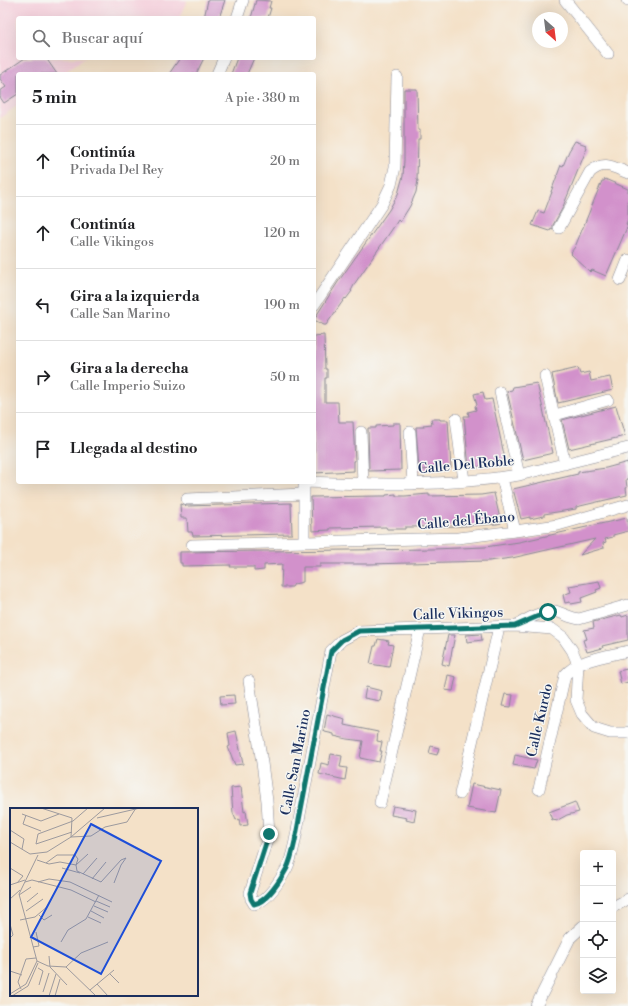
<!DOCTYPE html>
<html lang="es">
<head>
<meta charset="utf-8">
<style>
  body { margin:0; font-family:"Libre Bodoni",serif; background:#f6f6f6; color:#202124 }
  .controls { position:absolute; right:12px; bottom:12px; display:grid; overflow:hidden; border-radius:4px; box-shadow:0 4px 16px #0002 }
  .controls button { width:36px; height:36px; display:grid; place-items:center; padding:0; border:0; border-bottom:1px solid #e0e0e0; background:#fff; color:#202124; font:20px sans-serif }
  .compass { position:absolute; left:532px; top:12px; width:36px; height:36px; border-radius:50%; background:#fff; box-shadow:0 4px 16px #0002; rotate:152deg }
  .stop { position:absolute; width:12px; height:12px; margin:-9px; border:3px solid #0f766e; border-radius:50%; background:#fff }
  .stop.end { background:#0f766e; border-color:#fff; box-shadow:0 1px 4px #0008 }
  .list { margin:0; padding:0; list-style:none }
  h2 { display:flex; justify-content:space-between; align-items:center; height:52px; margin:0; padding:0 16px; font-size:17px }
  h2 small { font-size:13px; font-weight:400; color:#757577 }
  .list li { display:grid; grid-template-columns:26px 1fr auto; gap:12px; align-items:center; box-sizing:border-box; height:72px; padding:0 16px; border-top:1px solid #e0e0e0 }
  .list b { display:block; font-size:15px; white-space:nowrap }
  .list p { margin:0; font-size:13px; white-space:nowrap; color:#757577 }
  .list em { font-size:13px; font-style:normal; color:#757577 }
  .icon { flex:none; width:22px; height:22px; fill:none; stroke:currentColor; stroke-width:2; stroke-linecap:round; stroke-linejoin:round }
  .map { position:relative; flex:none; width:628px; height:1006px; overflow:hidden }
  .search { position:absolute; background:#fff; box-shadow:0 4px 16px #0002; left:16px; top:16px; width:300px; height:44px; display:flex; align-items:center; gap:10px; box-sizing:border-box; padding:0 14px; border-radius:4px; color:#757577; font-size:15px }
  .panel { position:absolute; background:#fff; box-shadow:0 4px 16px #0002; left:16px; top:72px; width:300px; height:412px; border-radius:4px }
  .map>svg:first-child { display:block }
</style>
</head>
<body>
<div class="map">
<svg width="628" height="1006" viewBox="0 0 628 1006">
  <rect width="100%" height="100%" fill="#f6f6f2"/>
  <filter id="ink" filterUnits="userSpaceOnUse"><feTurbulence type="fractalNoise" baseFrequency=".025" numOctaves="2"/><feDisplacementMap in="SourceGraphic" scale="8" xChannelSelector="R" yChannelSelector="G"/><feConvolveMatrix kernelMatrix="1 2 1 2 8 2 1 2 1" color-interpolation-filters="sRGB"/></filter>
  <filter id="wash" filterUnits="userSpaceOnUse"><feTurbulence type="fractalNoise" baseFrequency=".012" numOctaves="4" result="noise"/><feDisplacementMap in="SourceGraphic" scale="16" xChannelSelector="R" yChannelSelector="G"/><feGaussianBlur stdDeviation="0.9" result="paint"/><feColorMatrix in="noise" values="0 0 0 0 0 0 0 0 0 0 0 0 0 0 0 0 0 1.4 0 .05"/><feComposite in="paint" operator="in"/></filter>
  <g filter="url(#wash)">
    <rect width="100%" height="100%" fill="#f4e1c8"/>
    <path fill="#f5cfdb" d="M0 0H187L179 18H18V58H85L62 74H18V105L0 118Z"/>
    <g id="blocks">
      <path fill="#d291cb" d="M208 0H225L219 18H204Z
        M256 0 271 1 269 8H271L268 18H251Z
        M25 58H46L57 74H18V94L4 103 0 97V91L6 87 0 79V75Z
        M180 58H204L196 74H169Z
        M237 58H254L247 74H231Z
        M404 89H417L418 130H420V139H418L417 180H418L416 192 410 206 400 222 398 220 393 228 355 283 351 291H352L346 299 345 298 326 325H324L314 320 318 313 338 282 389 210 398 194 403 176 404 160Z
        M575 141 586 145 585 147 587 148 562 209 553 225V230L551 229 550 231 532 225 538 211 544 213 552 192H551L561 165 563 166 569 151Z
        M605 179 628 189V219L626 224 628 225 606 276 592 270 590 272 571 254 572 253 571 252 575 247 602 181H604Z
        M324 335 325 369H327V378H325V402H338L339 422H353L355 461H354V471L314 473V336Z
        M578 368 580 374 589 372 591 381 610 377 613 390 558 403 552 374Z
        M537 383 553 453 523 460 507 391 512 390 513 387Z
        M483 392 485 400 492 399 506 464 469 468 464 416H469L468 412 476 410 475 406 477 405 474 394Z
        M616 406 625 436 569 449 562 420Z
        M431 419H440V420H448L451 468 419 470 416 427H424L423 425 432 424Z
        M393 423H400L401 470 369 471 368 428H376V426L393 425Z
        M628 462V479H626L627 488H626L627 495 576 507V509L544 514V516L539 517 530 519V517L521 519 513 489 578 474V472L606 468Z
        M494 493 501 523 497 524 462 526 411 527H405V529H387L386 527 330 528V530L312 531 311 497 381 496H386V495L396 494V496H405L429 494V496L481 495Z
        M291 503 292 534 193 536 192 532H188L187 518H181L180 504 187 506Z
        M627 518 628 531 613 535V537L605 539 606 542 603 543 604 548 580 555 595 539 512 558 489 561 369 564H320V567H303V582L294 584 292 587H281L282 564 264 565V570L254 571V567H230L231 565 182 566V563H180V552L433 549 485 547 519 542Z
        M599 581 601 588 596 590 597 592 581 598 582 602 571 604 570 602 565 603 563 595 571 592 569 586Z
        M621 615 622 617 628 615V640L602 646 603 648 587 652 583 640 587 639 584 630 594 628 593 622Z
        M481 634 482 640 467 642 466 635Z
        M448 635H455L449 666 442 664Z
        M378 639 389 641 388 644 393 645 389 667 370 664 374 646H376Z
        M627 669 628 682 621 684 618 671Z
        M448 675 456 677 453 691 445 690Z
        M366 687 382 691 380 701 364 698Z
        M505 694 513 695 511 707 502 706Z
        M234 695 235 704 221 705 220 696Z
        M327 714 345 719 344 725 378 732 377 741 382 742 380 751H382L379 762 360 758 363 741 347 739 334 736V734L325 732 324 731Z
        M236 731 243 764 235 765 228 747 230 746 228 733Z
        M431 746 439 748 437 755 429 753Z
        M331 754 342 756 340 767 347 768 345 780 319 774 321 763 329 765Z
        M515 755 537 760 534 769 513 765Z
        M472 784 501 790 496 813 467 808Z
        M241 787 244 812 246 811 248 825 240 826 239 819 236 820 233 813 231 788Z
        M575 802 579 812 567 815 556 821 554 819 552 820 549 812Z
        M393 806 416 810 414 822 406 820 407 818 391 815Z"/>
    </g>
  </g>
  <g filter="url(#ink)">
    <use href="#blocks" fill-opacity="0" stroke="#888893" stroke-width="1"/>
    <g fill="none" stroke-linecap="round" stroke-linejoin="round">
      <defs>
        <path id="minor" d="M565 0 608 54
          M627 0 628 1
          M237 18 243 0
          M217 74 224 58
          M559 228 590 172C604 160 613 167 628 173
          M620 280 628 260
          M314 305 382 204 391 185 395 167 397 77
          M545 376 565 464
          M500 392 519 475
          M555 415 608 400
          M456 419 464 481
          M361 432 363 484
          M410 432 413 484
          M502 478 515 531
          M304 482C376 485 448 486 519 475L628 448
          M304 486V542
          M187 499 304 494
          M192 545 458 538 515 531 558 525 628 505
          M515 626C526 620 542 610 555 611 563 613 570 618 579 619L628 605
          M249 681 262 763 267 801 269 834 250 893 251 899 254 904C267 902 281 879 287 868 291 860 293 850 295 841L331 651 342 640 359 631 515 626 552 629 563 637 572 650 578 664 576 700 582 714 594 728 610 733H626L628 732
          M539 789 565 675C578 659 608 656 628 651
          M460 794 499 627
          M380 803 420 629
          M613 907 628 899
          M536 1006 570 938 583 926"/>
      </defs>
      <use href="#minor" stroke="#888893" stroke-width="12"/>
      <use href="#minor" stroke="#fff" stroke-width="11"/>
    </g>
  </g>
  <g fill="none" stroke-linecap="round" stroke-linejoin="round" filter="url(#ink)">
    <path stroke="#0f766e" stroke-width="5" d="M269 834 250 893 251 899 254 904C267 902 281 879 287 868 291 860 293 850 295 841L331 651 342 640 359 631 515 626 548 612"/>
  </g>
  <g text-anchor="middle" stroke-width="3" stroke-linejoin="round" paint-order="stroke">
    <g font-size="14" fill="#1b2f5e" stroke="#f6f6f2">
      <text transform="translate(466 464) rotate(-5)" y="5">Calle Del Roble</text>
      <text transform="translate(466 520) rotate(-5)" y="5">Calle del Ébano</text>
      <text transform="translate(458 613) rotate(-2)" y="5">Calle Vikingos</text>
      <text transform="translate(539 720) rotate(-77)" y="5">Calle Kurdo</text>
      <text transform="translate(295 762) rotate(-79)" y="5">Calle San Marino</text>
    </g>
  </g>
  <g transform="translate(10 808)">
    <rect width="188" height="188" fill="#f4e1c8"/>
    <path fill="none" stroke="#9d9a9e" stroke-width="1" d="M31 0 62 10 61 29 81 28 95 19 117 14 126 0M12 6 31 13 49 6M16 7 13 16 31 23M87 10 130 0M0 22 14 31 12 41M62 24 26 36 28 26 63 13 78 0M0 34 20 46 37 44 61 29 95 0M28 47 9 86 27 153 38 158 56 159 86 188M27 52 39 56 50 54 66 57M36 55 47 47H65L68 51 66 57M66 57 67 63 91 74 111 52 116 50M66 57 78 46M0 60 13 68 7 75M52 60 70 65M73 66 87 50M82 71 96 54M15 74 22 72 61 82 86 94M28 74 39 71 60 74 102 94M104 75 111 57 116 50M0 77 15 72M9 87 21 79M0 91 10 82M86 93 100 99M17 94 28 85M84 98 98 104M16 103 33 91M81 103 94 110M29 107 34 112 42 107M78 109 91 115M10 112 25 109 38 98M0 116 3 127 0 130M51 134 58 122 76 111 89 87M23 139 29 138 26 124M39 148 40 159 57 177M56 159 71 145 98 134M28 160 33 163 29 177M0 163 12 167M100 166 109 175M87 176 98 188M11 181 8 174 16 151 26 150M80 182 104 162M33 184 39 165M0 186 16 176 27 153M2 188 18 178 28 155M39 188 46 166M45 188 50 171"/>
    <path fill="#1d4ed8" fill-opacity="0.15" stroke="#1d4ed8" stroke-width="2" d="M81 16 151 53 91 166 21 129Z"/>
    <rect width="188" height="188" fill="none" stroke="#1b2f5e" stroke-width="2"/>
  </g>
</svg>
<div class="controls">
<button>+</button>
<button>−</button>
<button><svg class="icon" aria-label="locate" viewBox="0 0 24 24"><circle cx="12" cy="12" r="6"/><path d="M12 2v4M12 18v4M2 12h4M18 12h4"/></svg></button>
<button><svg class="icon" aria-label="layers" viewBox="0 0 24 24"><path d="M12 4l9 5-9 5-9-5zM3 14l9 5 9-5"/></svg></button>
</div>
<svg class="compass" viewBox="-18 -18 36 36"><path d="M0-13l5 13h-10z" fill="#e53935"/><path d="M0 13l5-13h-10z" fill="#757577"/></svg>
<div class="stop" style="left:548px;top:612px"></div>
<div class="stop end" style="left:269px;top:834px"></div>
<div class="search"><svg class="icon" aria-label="search" viewBox="0 0 24 24"><circle cx="10" cy="10" r="6"/><path d="M15 15l6 6"/></svg>Buscar aquí</div>
<section class="panel">
<h2>5 min<small>A pie · 380 m</small></h2>
<ul class="list">
<li><svg class="icon" aria-label="ahead" viewBox="0 0 24 24"><path d="M12 20V5M6 11l6-6 6 6"/></svg><div><b>Continúa</b><p>Privada Del Rey</p></div><em>20 m</em></li>
<li><svg class="icon" aria-label="ahead" viewBox="0 0 24 24"><path d="M12 20V5M6 11l6-6 6 6"/></svg><div><b>Continúa</b><p>Calle Vikingos</p></div><em>120 m</em></li>
<li><svg class="icon" aria-label="left" viewBox="0 0 24 24"><path d="M17 20v-9H6M10 6l-5 5 5 5"/></svg><div><b>Gira a la izquierda</b><p>Calle San Marino</p></div><em>190 m</em></li>
<li><svg class="icon" aria-label="right" viewBox="0 0 24 24"><path d="M7 20v-9h11M14 6l5 5-5 5"/></svg><div><b>Gira a la derecha</b><p>Calle Imperio Suizo</p></div><em>50 m</em></li>
<li><svg class="icon" aria-label="arrive" viewBox="0 0 24 24"><path d="M6 21V4h12l-3 4 3 4H6"/></svg><div><b>Llegada al destino</b></div></li>
</ul>
</section>
</div>
</body>
</html>
